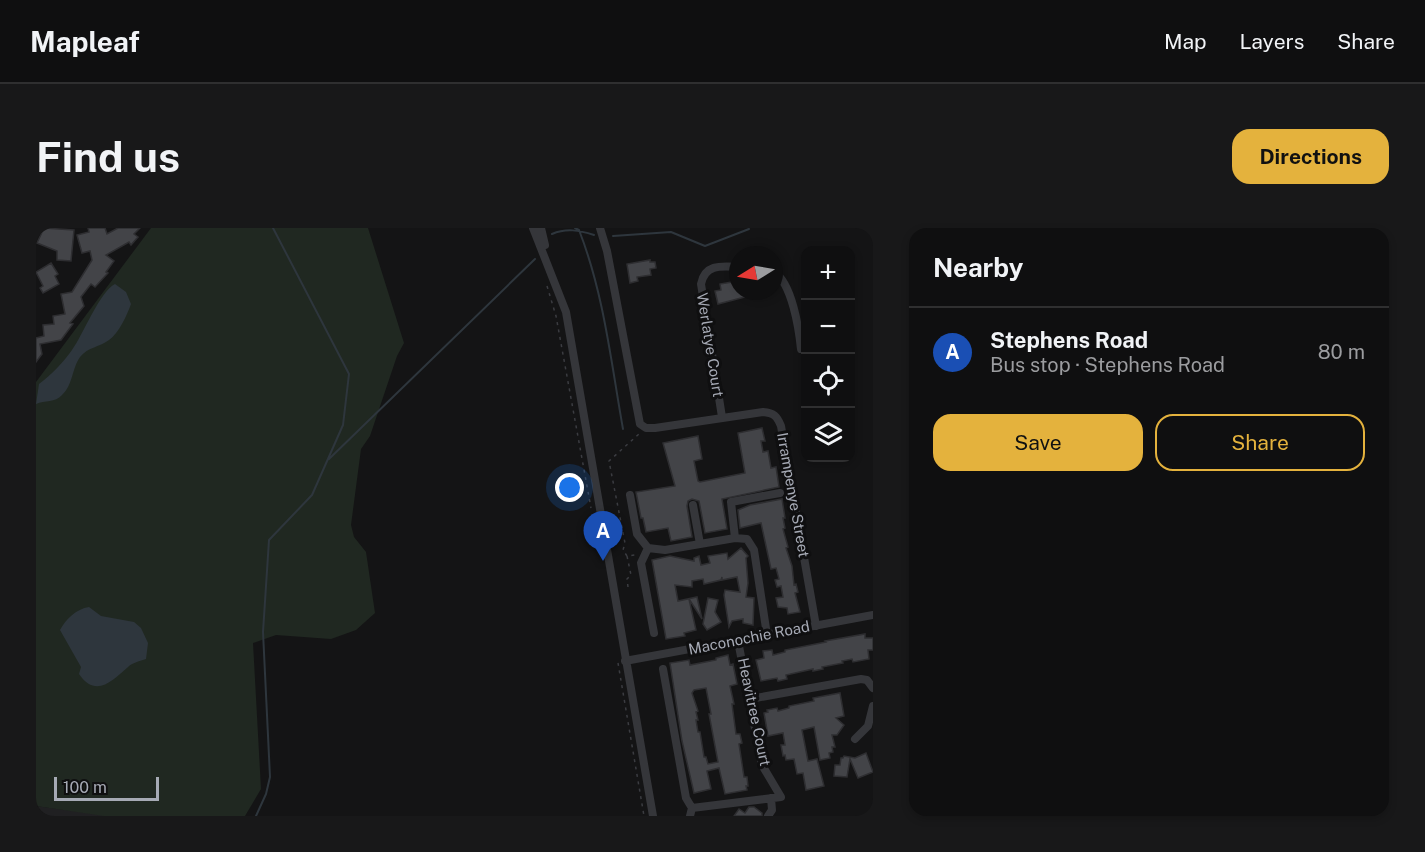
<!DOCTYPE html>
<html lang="en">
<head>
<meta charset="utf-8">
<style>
  body { margin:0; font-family:"Public Sans",sans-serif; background:#181819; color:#f1f3f6 }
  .controls { position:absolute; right:18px; top:18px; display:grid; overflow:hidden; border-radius:12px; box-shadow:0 3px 9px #0003 }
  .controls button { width:54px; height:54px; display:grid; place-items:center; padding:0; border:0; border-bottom:2px solid #2f2f30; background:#0f0f10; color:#f1f3f6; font:30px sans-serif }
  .compass { position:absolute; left:693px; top:18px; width:54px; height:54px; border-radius:50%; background:#0f0f10; box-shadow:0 3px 9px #0003; rotate:259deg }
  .scale { position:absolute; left:18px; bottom:15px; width:105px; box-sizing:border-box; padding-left:6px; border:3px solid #a6aab5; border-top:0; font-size:16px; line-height:21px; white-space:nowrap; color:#a6aab5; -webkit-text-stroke:4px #0f0f10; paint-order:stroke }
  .you { position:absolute; left:534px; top:260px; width:21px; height:21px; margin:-15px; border:4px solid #fff; border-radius:50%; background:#1a73e8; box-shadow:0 0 0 9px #1a73e833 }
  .badge { display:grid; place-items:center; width:39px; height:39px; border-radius:50%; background:#e4b23d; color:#fff; font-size:20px; font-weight:700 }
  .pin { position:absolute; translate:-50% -50px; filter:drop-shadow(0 2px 3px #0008) }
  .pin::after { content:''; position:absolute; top:32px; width:21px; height:18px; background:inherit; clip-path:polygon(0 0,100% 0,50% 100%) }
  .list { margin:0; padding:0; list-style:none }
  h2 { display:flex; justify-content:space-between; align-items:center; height:78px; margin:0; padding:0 24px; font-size:26px }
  h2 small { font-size:20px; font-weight:400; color:#9b9c9f }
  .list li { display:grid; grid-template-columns:39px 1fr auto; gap:18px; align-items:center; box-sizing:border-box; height:90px; padding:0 24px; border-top:2px solid #2f2f30 }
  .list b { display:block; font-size:22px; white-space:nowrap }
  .list p { margin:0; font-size:20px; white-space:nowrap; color:#9b9c9f }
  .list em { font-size:20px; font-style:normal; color:#9b9c9f }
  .actions { display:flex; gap:12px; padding:18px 24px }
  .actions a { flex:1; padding:14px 0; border:2px solid #e4b23d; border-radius:18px; text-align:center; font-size:21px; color:#e4b23d }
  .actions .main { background:#e4b23d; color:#111 }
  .icon { flex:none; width:33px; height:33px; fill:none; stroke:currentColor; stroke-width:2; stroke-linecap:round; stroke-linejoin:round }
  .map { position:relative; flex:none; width:837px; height:588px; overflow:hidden; border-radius:18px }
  header { display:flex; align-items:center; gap:36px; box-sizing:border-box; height:84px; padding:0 30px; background:#0f0f10; border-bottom:2px solid #2f2f30 }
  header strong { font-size:28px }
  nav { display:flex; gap:33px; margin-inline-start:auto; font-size:21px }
  .intro { display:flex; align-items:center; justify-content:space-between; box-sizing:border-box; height:144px; padding:0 36px }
  h1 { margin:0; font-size:42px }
  .button { padding:15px 27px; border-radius:18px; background:#e4b23d; color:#111; font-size:21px; font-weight:700 }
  main { display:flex; gap:36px; padding:0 36px }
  aside { flex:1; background:#0f0f10; border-radius:18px; box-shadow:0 3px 9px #0003 }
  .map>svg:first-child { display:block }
</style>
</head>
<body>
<header>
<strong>Mapleaf</strong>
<nav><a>Map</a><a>Layers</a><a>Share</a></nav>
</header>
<div class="intro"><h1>Find us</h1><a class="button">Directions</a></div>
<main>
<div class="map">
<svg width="837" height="588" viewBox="0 0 837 588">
  <rect width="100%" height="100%" fill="#141415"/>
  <path fill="#202022" d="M0 578 68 587V588H0Z"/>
  <path fill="#202821" d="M115 0H332L368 115 361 128 334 208 325 221 315 297 318 309 330 324 339 385 320 402 295 411 240 407 217 415 225 561 209 588H68L0 578V154Z"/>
  <path fill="#2e363d" d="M79 56 90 64 95 76C91 87 83 105 73 112 64 119 52 119 44 129 36 140 37 157 26 167 19 175 9 172 0 176L3 156C15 147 27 135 36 122 47 107 64 63 79 56Z
    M53 379 65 388 98 394 105 400 112 415 110 431C104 433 96 435 92 439 77 452 60 471 43 446L45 439 24 402C30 391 40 381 53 379Z"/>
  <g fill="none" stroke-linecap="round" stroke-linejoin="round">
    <path stroke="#2e363d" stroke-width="2" d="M539 0 543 2C568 66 575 134 587 201
      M516 6C530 0 543 2 558 7
      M577 8 635 4 669 18 713 1
      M293 231 499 31
      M220 588 230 566 234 549 227 404 233 312 276 267 307 197 313 146 237 0"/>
  </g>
  <path fill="#434448" stroke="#2e2e31" stroke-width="1.5" fill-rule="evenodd" d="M8 0 38 2 35 33 21 32V23L1 15Z
    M52 0H69L71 6 82 0H104L98 6 102 9 95 17 93 14 70 27 78 33 70 44 72 45 59 59 55 56 45 69 48 78 34 95 37 96 25 112 4 116 6 126 0 134V110L8 108 7 97 18 96 17 88 29 86 25 66 36 64 56 32 54 23 46 25 41 7 53 4Z
    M614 32V34H619L620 40 614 41 615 47 601 49 602 53 594 55 591 36Z
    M15 35 22 46 19 48 23 56 7 65 4 60 7 58 0 44Z
    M702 53V63H708L709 69 682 76 679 63 685 62 684 56Z
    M726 200 729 213H725L727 224 732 223 735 240 740 239 743 259 686 271 691 301 669 305 663 273 656 271 652 273 651 278 656 309 635 313 632 300 610 304 607 290H605L600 264 639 258 627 215 662 208 666 231 658 233 662 253 664 254 709 245 702 205Z
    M746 271 749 290H747L749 300 747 301 752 319 750 320 756 338 758 357 760 356 762 364 759 365 764 384 752 386 751 380 742 379 740 370 747 369 745 358 741 359 739 352 743 351 740 340 735 341 725 295 704 300 702 282 714 277Z
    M705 320 712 328 710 330 712 355 710 369 718 370 717 397 707 395V391L696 393 693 399 688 367 689 362 704 364 701 349 686 352V349L685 352 668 356 667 351 656 353V359L639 357 642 373 661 369 666 391 653 371 660 402 648 405 649 408 630 411 616 332 634 328 658 333V330L663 328 665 337 674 335 672 328 691 325 692 331Z
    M672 370 682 372 679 384 685 394 671 402 667 396Z
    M829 406V410H837V422H832L833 431 817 434 816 431 806 433 807 435 786 439 787 441 777 443V441L750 447 751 451 742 453 741 450 725 453 720 432 728 430 727 423 736 422 737 427 749 424V422L790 414 789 413Z
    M692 427 694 437 697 436 701 456 694 458 698 476H696L700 506H704L706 515 703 516 708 549H711L712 558H710L711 562 689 566 683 540 671 543 675 561 658 565 646 513 634 435 653 432 654 437 680 432V430ZM670 460 675 486H673L682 534 672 536 670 529H668L664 504H662L660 492H662L660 484 662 483 656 465 658 462Z
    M804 465 808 488 800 490 808 497 801 507H796L799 519H796L797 524 793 525 794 530 784 532 778 499 766 502 772 533 781 531 788 558 770 562 767 545 761 546 758 531 750 532 749 527 747 528 745 517H749L747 505 732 508 728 485 732 484 731 482 741 480 742 483 753 480V478L778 473 777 470Z
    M830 525 837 544 822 550 814 531 811 549 798 548 799 537H804L805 530H807L808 528 819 530Z
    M713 579H718L726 585V588H698L703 581 709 585Z"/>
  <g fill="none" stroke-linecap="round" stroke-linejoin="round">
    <path stroke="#3b3c41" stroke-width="1.5" stroke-dasharray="3 4.5" stroke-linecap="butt" d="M511 58 520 88 555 280
      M591 328 587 322 589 315 573 233 604 205
      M592 359 591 351 595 347 591 328 599 327
      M582 435 608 588"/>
    <path stroke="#35363a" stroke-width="8" d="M497 0 530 84 617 588
      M505 0 509 17
      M564 0 571 23 604 196 610 200H619L727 184C738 185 741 188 745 198L780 398
      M738 44C756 55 763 101 765 121
      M686 189 665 56C669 36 685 38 702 39
      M594 267 601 306 612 320
      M657 277 664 316
      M699 310 695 274 744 265
      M612 320 629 322 699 310 711 311 718 322 731 407
      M612 320 605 335 618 405
      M589 433 837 387
      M627 441 650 570 656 580 654 588
      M714 471 825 451 831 452 837 460
      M819 511 832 498 837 478
      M656 580 745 569 726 537 702 413
      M732 588 736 582 735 570"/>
  </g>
  <g text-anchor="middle" stroke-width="6" stroke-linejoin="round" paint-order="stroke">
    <g font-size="15" fill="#a6aab5" stroke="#0f0f10">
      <text transform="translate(674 117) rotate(81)" y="5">Werlatye Court</text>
      <text transform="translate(757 267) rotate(80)" y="5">Irrampenye Street</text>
      <text transform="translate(713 410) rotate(-11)" y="5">Maconochie Road</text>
      <text transform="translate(718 484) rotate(78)" y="5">Heavitree Court</text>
    </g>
  </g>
</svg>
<div class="controls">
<button>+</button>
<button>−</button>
<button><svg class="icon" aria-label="locate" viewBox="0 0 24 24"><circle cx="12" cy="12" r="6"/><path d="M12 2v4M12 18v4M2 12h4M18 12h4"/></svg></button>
<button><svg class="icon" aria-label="layers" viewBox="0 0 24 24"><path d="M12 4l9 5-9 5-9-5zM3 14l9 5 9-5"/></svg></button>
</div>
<svg class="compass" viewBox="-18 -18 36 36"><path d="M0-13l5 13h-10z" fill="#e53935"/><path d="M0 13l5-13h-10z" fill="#9b9c9f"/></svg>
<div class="scale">100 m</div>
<div class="you"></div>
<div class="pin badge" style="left:567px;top:333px;background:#1a4fb4">A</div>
</div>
<aside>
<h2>Nearby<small></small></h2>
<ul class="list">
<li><span class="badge" style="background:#1a4fb4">A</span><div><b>Stephens Road</b><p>Bus stop · Stephens Road</p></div><em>80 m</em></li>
</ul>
<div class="actions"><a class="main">Save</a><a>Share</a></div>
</aside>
</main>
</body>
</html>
